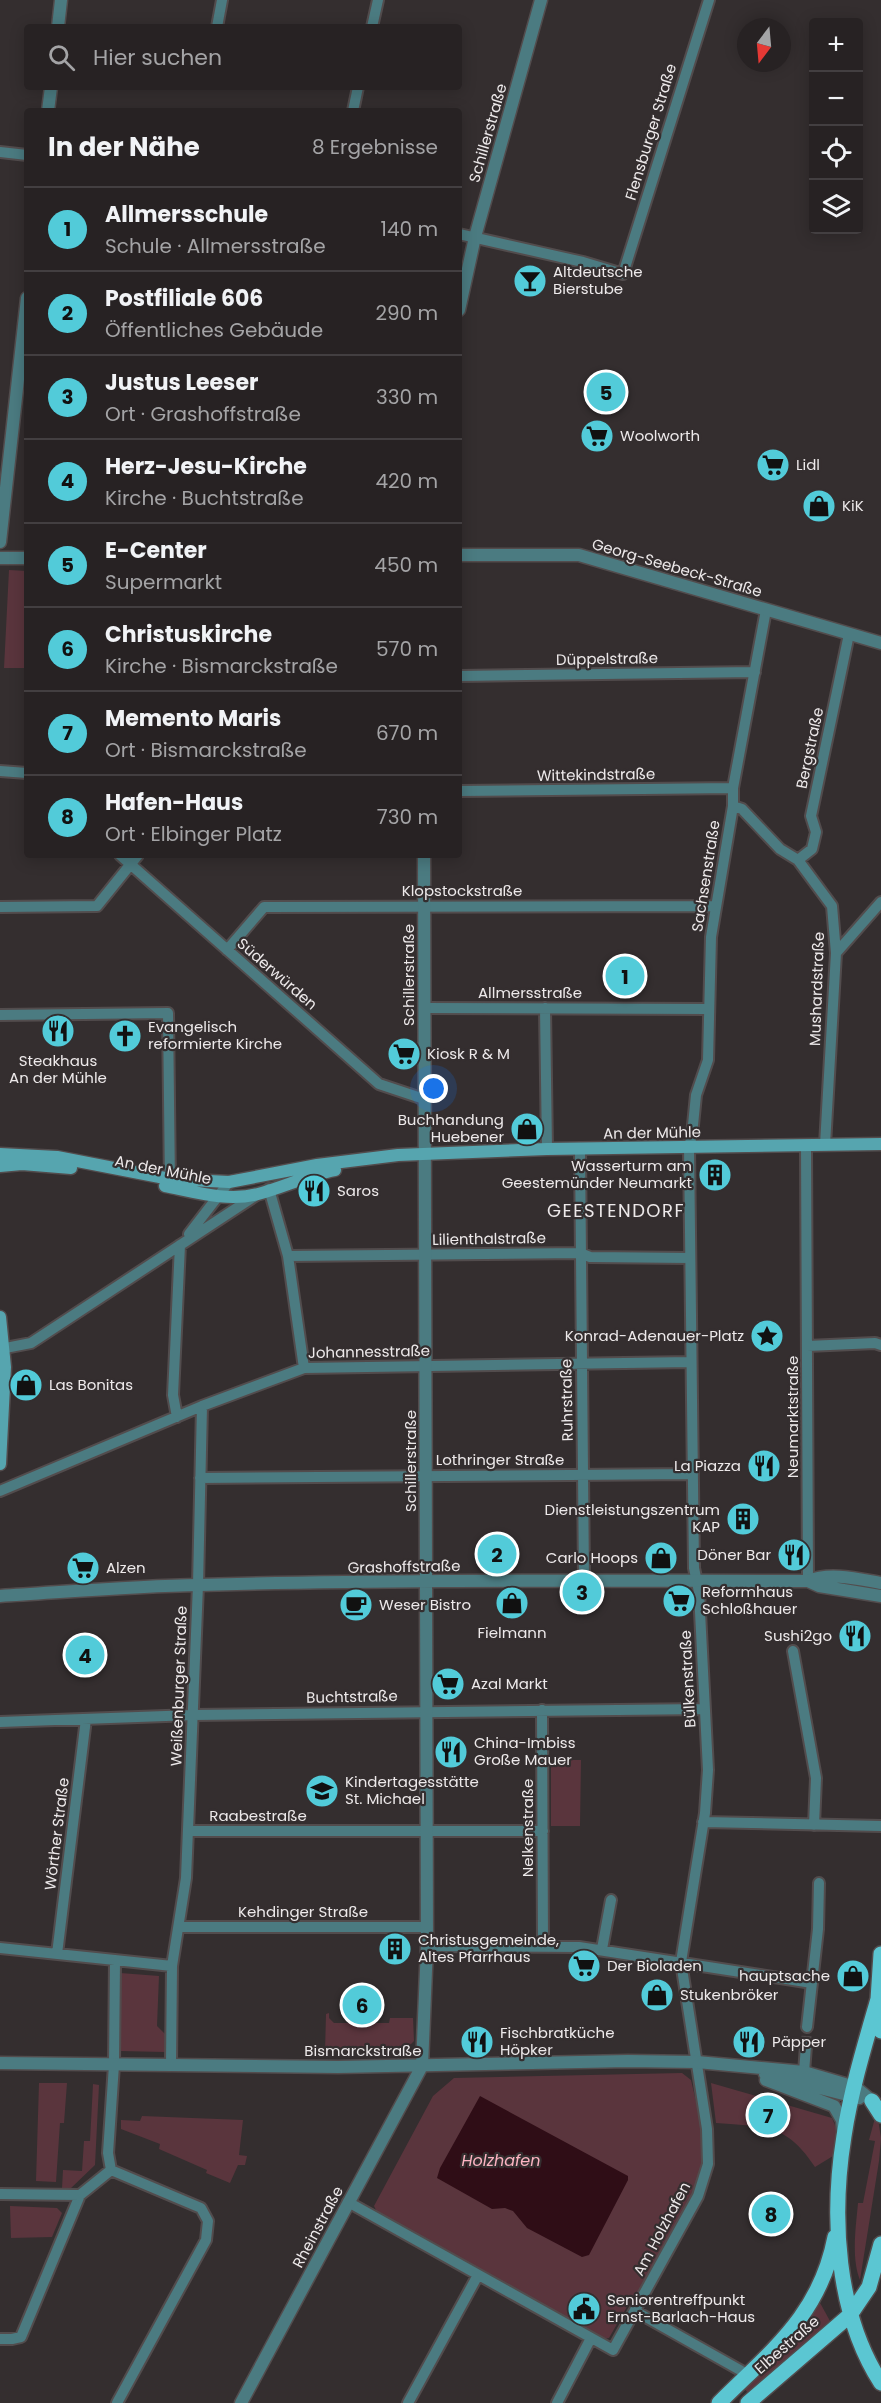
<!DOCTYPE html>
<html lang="de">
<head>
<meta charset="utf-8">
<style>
  body { margin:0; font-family:Poppins,sans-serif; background:#2f2a2b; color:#f1f3f6 }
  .controls { position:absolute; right:18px; top:18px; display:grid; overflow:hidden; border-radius:6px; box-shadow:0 3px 15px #0003 }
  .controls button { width:54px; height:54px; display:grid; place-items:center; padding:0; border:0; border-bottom:2px solid #433f41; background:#272223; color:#f1f3f6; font:30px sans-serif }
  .compass { position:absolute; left:737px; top:18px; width:54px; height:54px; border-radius:50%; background:#272223; box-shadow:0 3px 15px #0003; rotate:196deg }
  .you { position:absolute; left:434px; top:1089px; width:21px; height:21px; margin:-15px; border:4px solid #fff; border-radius:50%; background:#1a73e8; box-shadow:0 0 0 9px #1a73e833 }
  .badge { display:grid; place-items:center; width:39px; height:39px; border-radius:50%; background:#52cbd9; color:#111; font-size:20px; font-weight:700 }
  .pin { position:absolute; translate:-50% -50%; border:3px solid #fff; box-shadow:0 2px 6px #0006 }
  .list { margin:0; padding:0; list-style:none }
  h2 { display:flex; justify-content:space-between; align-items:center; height:78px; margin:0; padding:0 24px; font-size:26px }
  h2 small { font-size:20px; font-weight:400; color:#a4a4a6 }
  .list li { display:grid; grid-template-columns:39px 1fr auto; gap:18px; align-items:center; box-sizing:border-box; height:84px; padding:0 24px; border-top:2px solid #433f41 }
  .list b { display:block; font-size:22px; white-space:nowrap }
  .list p { margin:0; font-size:20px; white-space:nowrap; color:#a4a4a6 }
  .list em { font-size:20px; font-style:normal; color:#a4a4a6 }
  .icon { flex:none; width:33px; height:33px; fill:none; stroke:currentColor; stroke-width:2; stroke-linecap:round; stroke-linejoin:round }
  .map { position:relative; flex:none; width:881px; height:2403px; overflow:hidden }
  .search { position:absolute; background:#272223; box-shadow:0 3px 15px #0003; left:24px; top:24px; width:438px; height:66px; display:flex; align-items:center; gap:15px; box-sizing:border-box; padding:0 21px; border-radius:6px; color:#a4a4a6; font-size:22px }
  .panel { position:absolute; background:#272223; box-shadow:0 3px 15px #0003; left:24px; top:108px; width:438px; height:750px; border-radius:6px }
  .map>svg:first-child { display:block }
</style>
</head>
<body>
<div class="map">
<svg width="881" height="2403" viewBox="0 0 881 2403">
  <rect width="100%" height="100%" fill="#342e2f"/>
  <path fill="#5a353d" d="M9 570 27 571V668H4Z
    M551 1760H581L580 1826H551Z
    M120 1973 159 1976 157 2026 165 2034V2052L120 2051Z
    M329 2013V2018L334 2023H389L390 2018H413L414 2041 408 2047 338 2049 325 2052 326 2014Z
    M682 2073 691 2080C697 2106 705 2134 704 2162 702 2193 653 2271 636 2302L628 2305 609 2338 604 2339 377 2212 374 2206 433 2096 454 2078Z
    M39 2083H67L64 2123H60L56 2182 36 2181Z
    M711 2083 832 2118 837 2130 833 2156 815 2167C786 2123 765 2127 716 2123Z
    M93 2084 99 2085 95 2165 70 2189 62 2188 63 2170 82 2171 84 2141H90Z
    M142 2116 243 2120 239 2155 247 2156 245 2165H238L230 2183 206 2173 207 2170 159 2149 160 2144 121 2129V2120L140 2121Z
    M875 2118 878 2119 881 2138 879 2161 860 2280C851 2258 856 2226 858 2203H863L875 2141 869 2140Z
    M10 2206 57 2208 62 2213 52 2237 11 2238Z
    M819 2301 830 2321 748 2393 743 2387C772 2361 802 2336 819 2301Z"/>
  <path fill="#2f0d16" d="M480 2096 628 2176V2180L589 2255 582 2257 527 2228 513 2211 505 2208 492 2209 437 2178 440 2168Z"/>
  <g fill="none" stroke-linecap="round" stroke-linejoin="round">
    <path stroke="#504a4b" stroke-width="10" stroke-dasharray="10 5" stroke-linecap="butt" d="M806 2046 807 2027"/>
    <defs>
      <path id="minor" d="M217 27 222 0
        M372 27 378 0
        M353 111 358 87
        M0 152 27 155
        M459 234 583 262 623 274 709 0
        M459 676 755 672
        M0 771 27 773
        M459 791 733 788
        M733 806 742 809 780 849 798 860 832 906 836 953 825 1145
        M120 855 379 1084 424 1099
        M798 860 812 849 816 832 811 816 849 634
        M0 907 97 906 138 855
        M227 950 264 907 716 906
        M836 953 881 902
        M424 1008 708 1009
        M545 1008 547 1149
        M0 1015 168 1013 170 1186
        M806 1145 808 1581
        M580 1149 584 1580
        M269 1189 288 1256 304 1368
        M189 1234 229 1182
        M288 1256 580 1253 590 1257 690 1258
        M807 1346 875 1343 881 1345
        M0 1349 31 1343 255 1196
        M177 1417 173 1395 180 1245
        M200 1478 693 1474
        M0 1491 202 1406 304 1368 691 1362
        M793 1651 816 1778 814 1825
        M542 1710 543 1945
        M0 1722 193 1715 705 1709
        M703 1822 881 1826
        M188 1831H543
        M179 1927H427
        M427 1946 579 1947 812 1983
        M0 1948 172 1966
        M602 1949 611 1900
        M57 1954 86 1719
        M807 2027 818 1929 819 1883
        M171 2064 172 1966 186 1878 198 1585 202 1406
        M804 2072 806 2046
        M111 2170 108 2153 114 2065 115 1960
        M0 2194 80 2195 111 2170 201 2208 208 2221 206 2240 117 2403
        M348 2202 613 2350 698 2196 708 2164 707 2129 681 1962 705 1813 708 1770 699 1592 694 1568 689 1147 692 1135 696 1095 708 1060 711 937 733 806V788L766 610
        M635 2311 747 2374
        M0 2339H12L21 2337 80 2195
        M408 2403 478 2275
        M557 2403 591 2338"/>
      <path id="tertiary" d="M58 27 61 0
        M48 111 51 87
        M459 310 475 237 541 0
        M0 542 27 298
        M459 555H579L881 643
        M0 558H27
        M808 1581 819 1586 881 1596
        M0 1596C66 1592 133 1586 200 1585 402 1579 605 1581 808 1581 830 1572 858 1579 881 1583
        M0 2063 338 2067 628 2061 697 2062 804 2072 855 2087 872 2101
        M765 2074 859 2098
        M766 2080 834 2106 842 2120 843 2130
        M241 2403 422 2066 427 1946 424 855"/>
      <path id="secondary" d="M0 1154 57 1157 170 1179 229 1182 317 1165 398 1155 547 1149 881 1144
        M0 1166 22 1164 71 1168
        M165 1186C195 1192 228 1202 258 1194 284 1187 308 1175 335 1170
        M0 1317 5 1367 0 1464"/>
      <path id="primary" d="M881 1954 878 1999 881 2031
        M878 1999C865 2044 851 2090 844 2136 831 2217 836 2313 881 2383
        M872 2101 881 2115
        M719 2403C772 2350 820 2315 835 2237
        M748 2403 850 2315 869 2287 881 2244"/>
    </defs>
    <use href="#minor" stroke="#524c4d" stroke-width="14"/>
    <use href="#tertiary" stroke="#524c4d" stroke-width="15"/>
    <use href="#secondary" stroke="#524c4d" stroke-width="15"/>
    <use href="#primary" stroke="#524c4d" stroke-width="18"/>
    <use href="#minor" stroke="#4b7b81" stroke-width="10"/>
    <use href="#tertiary" stroke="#4b7b81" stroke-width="12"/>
    <use href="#secondary" stroke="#56a5af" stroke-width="12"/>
    <use href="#primary" stroke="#5bc6d2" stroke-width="15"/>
  </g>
  <defs>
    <symbol id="bar-disc" viewBox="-11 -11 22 22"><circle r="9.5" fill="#52cbd9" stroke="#342e2f"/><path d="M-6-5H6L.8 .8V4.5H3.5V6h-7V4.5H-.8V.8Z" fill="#111"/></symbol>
    <symbol id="supermarket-disc" viewBox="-11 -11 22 22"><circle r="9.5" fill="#52cbd9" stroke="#342e2f"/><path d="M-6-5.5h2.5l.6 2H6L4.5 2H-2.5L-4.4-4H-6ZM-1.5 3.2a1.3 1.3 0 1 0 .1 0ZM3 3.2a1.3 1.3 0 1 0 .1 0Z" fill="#111"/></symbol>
    <symbol id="shop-disc" viewBox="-11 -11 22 22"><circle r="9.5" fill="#52cbd9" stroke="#342e2f"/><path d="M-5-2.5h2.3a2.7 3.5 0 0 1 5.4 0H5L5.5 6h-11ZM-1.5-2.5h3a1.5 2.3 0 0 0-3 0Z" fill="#111"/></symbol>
    <symbol id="restaurant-disc" viewBox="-11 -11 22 22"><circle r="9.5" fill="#52cbd9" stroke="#342e2f"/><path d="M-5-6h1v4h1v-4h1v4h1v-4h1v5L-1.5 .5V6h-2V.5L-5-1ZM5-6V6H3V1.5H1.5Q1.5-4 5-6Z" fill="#111"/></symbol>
    <symbol id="church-disc" viewBox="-11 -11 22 22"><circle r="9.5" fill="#52cbd9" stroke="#342e2f"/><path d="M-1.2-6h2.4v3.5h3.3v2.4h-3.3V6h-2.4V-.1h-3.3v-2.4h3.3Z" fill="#111"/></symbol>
    <symbol id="building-disc" viewBox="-11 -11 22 22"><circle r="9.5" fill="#52cbd9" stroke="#342e2f"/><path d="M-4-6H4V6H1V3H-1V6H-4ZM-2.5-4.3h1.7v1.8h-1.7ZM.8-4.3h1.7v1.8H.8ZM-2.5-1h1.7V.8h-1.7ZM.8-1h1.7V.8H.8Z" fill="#111"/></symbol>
    <symbol id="sight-disc" viewBox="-11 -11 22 22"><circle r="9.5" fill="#52cbd9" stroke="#342e2f"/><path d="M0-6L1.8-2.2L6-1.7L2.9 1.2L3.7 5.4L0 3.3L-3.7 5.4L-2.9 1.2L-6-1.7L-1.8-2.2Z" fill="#111"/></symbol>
    <symbol id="cafe-disc" viewBox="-11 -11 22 22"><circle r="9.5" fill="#52cbd9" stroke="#342e2f"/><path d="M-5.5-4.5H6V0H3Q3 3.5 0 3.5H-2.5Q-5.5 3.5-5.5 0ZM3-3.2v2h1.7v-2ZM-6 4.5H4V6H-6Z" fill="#111"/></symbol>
    <symbol id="school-disc" viewBox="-11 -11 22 22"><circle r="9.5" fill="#52cbd9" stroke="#342e2f"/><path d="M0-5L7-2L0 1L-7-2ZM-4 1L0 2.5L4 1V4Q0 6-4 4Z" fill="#111"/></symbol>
    <symbol id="civic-disc" viewBox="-11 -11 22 22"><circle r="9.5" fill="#52cbd9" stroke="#342e2f"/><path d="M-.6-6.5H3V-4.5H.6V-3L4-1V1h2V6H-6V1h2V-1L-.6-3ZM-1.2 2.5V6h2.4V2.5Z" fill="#111"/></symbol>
  </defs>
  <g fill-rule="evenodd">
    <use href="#bar-disc" x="511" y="262" width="38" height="38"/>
    <use href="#supermarket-disc" x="578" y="417" width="38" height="38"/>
    <use href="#supermarket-disc" x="754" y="446" width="38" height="38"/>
    <use href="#shop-disc" x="800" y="487" width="38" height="38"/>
    <use href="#restaurant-disc" x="39" y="1012" width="38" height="38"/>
    <use href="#church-disc" x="106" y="1017" width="38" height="38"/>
    <use href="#supermarket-disc" x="385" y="1035" width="38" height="38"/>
    <use href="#shop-disc" x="508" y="1110" width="38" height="38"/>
    <use href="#building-disc" x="696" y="1156" width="38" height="38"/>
    <use href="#restaurant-disc" x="295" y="1172" width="38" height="38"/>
    <use href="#sight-disc" x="748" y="1317" width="38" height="38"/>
    <use href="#shop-disc" x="7" y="1366" width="38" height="38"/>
    <use href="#restaurant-disc" x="745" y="1447" width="38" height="38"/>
    <use href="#building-disc" x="724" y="1500" width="38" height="38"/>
    <use href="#restaurant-disc" x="775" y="1536" width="38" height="38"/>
    <use href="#shop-disc" x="642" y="1539" width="38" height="38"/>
    <use href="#supermarket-disc" x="64" y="1549" width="38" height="38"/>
    <use href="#supermarket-disc" x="660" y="1582" width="38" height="38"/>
    <use href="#shop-disc" x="493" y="1584" width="38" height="38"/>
    <use href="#cafe-disc" x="337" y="1586" width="38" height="38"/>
    <use href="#restaurant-disc" x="836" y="1617" width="38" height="38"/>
    <use href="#supermarket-disc" x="429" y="1665" width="38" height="38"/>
    <use href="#restaurant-disc" x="432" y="1733" width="38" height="38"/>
    <use href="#school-disc" x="303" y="1772" width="38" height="38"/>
    <use href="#building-disc" x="376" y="1930" width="38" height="38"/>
    <use href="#supermarket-disc" x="565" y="1947" width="38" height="38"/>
    <use href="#shop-disc" x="834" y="1957" width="38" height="38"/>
    <use href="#shop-disc" x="638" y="1976" width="38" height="38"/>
    <use href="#restaurant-disc" x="458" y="2023" width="38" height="38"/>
    <use href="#restaurant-disc" x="730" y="2023" width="38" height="38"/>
    <use href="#civic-disc" x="565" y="2290" width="38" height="38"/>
  </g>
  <g text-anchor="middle" stroke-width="4.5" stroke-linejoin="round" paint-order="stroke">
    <g font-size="15" fill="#ede9ea" stroke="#342e2f">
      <text transform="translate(651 132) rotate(-73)" y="5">Flensburger Straße</text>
      <text transform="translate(488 133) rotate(-74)" y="5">Schillerstraße</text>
      <text transform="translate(677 568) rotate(16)" y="5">Georg-Seebeck-Straße</text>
      <text transform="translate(607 659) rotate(-1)" y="5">Düppelstraße</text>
      <text transform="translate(810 748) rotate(-78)" y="5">Bergstraße</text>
      <text transform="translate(596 775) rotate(-1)" y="5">Wittekindstraße</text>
      <text transform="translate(706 876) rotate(-81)" y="5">Sachsenstraße</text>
      <text x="462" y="896">Klopstockstraße</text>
      <text transform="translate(277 974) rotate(41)" y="5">Süderwürden</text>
      <text transform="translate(409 975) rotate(-90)" y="5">Schillerstraße</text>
      <text transform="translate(817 989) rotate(-88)" y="5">Mushardstraße</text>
      <text x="530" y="998">Allmersstraße</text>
      <text transform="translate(652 1133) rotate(-1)" y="5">An der Mühle</text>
      <text transform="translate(163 1170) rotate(11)" y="5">An der Mühle</text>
      <text transform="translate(489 1239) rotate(-1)" y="5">Lilienthalstraße</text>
      <text transform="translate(369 1352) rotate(-1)" y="5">Johannesstraße</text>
      <text transform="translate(567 1400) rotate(-91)" y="5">Ruhrstraße</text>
      <text transform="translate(793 1417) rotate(-90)" y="5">Neumarktstraße</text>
      <text x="500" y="1465">Lothringer Straße</text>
      <text transform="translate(411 1461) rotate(-90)" y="5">Schillerstraße</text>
      <text transform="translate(404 1567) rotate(-1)" y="5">Grashoffstraße</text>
      <text transform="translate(688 1679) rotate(-93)" y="5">Bülkenstraße</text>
      <text transform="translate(179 1686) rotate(-88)" y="5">Weißenburger Straße</text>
      <text transform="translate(352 1697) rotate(-1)" y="5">Buchtstraße</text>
      <text x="258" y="1821">Raabestraße</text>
      <text transform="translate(528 1828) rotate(-90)" y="5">Nelkenstraße</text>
      <text transform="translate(57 1834) rotate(-83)" y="5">Wörther Straße</text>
      <text x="303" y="1917">Kehdinger Straße</text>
      <text x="363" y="2056">Bismarckstraße</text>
      <text transform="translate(318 2227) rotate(-62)" y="5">Rheinstraße</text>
      <text transform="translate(662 2229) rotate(-62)" y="5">Am Holzhafen</text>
      <text transform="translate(787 2345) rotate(-41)" y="5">Elbestraße</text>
    </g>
    <g font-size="15" fill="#ede9ea" stroke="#342e2f" text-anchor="start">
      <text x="553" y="277">Altdeutsche<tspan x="553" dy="17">Bierstube</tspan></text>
      <text x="620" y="441">Woolworth</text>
      <text x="796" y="470">Lidl</text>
      <text x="842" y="511">KiK</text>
      <text x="148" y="1032">Evangelisch<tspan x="148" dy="17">reformierte Kirche</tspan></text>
      <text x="427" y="1059">Kiosk R &amp; M</text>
      <text x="58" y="1066" text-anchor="middle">Steakhaus<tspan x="58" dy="17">An der Mühle</tspan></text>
      <text x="504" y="1125" text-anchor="end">Buchhandung<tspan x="504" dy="17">Huebener</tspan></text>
      <text x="692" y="1171" text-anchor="end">Wasserturm am<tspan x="692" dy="17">Geestemünder Neumarkt</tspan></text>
      <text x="337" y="1196">Saros</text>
      <text x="744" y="1341" text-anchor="end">Konrad-Adenauer-Platz</text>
      <text x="49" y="1390">Las Bonitas</text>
      <text x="741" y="1471" text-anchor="end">La Piazza</text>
      <text x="720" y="1515" text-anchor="end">Dienstleistungszentrum<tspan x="720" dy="17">KAP</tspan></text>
      <text x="771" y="1560" text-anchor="end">Döner Bar</text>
      <text x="638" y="1563" text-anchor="end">Carlo Hoops</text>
      <text x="106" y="1573">Alzen</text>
      <text x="702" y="1597">Reformhaus<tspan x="702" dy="17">Schloßhauer</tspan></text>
      <text x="379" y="1610">Weser Bistro</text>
      <text x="512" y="1638" text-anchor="middle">Fielmann</text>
      <text x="832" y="1641" text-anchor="end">Sushi2go</text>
      <text x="471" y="1689">Azal Markt</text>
      <text x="474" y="1748">China-Imbiss<tspan x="474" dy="17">Große Mauer</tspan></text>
      <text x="345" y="1787">Kindertagesstätte<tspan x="345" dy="17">St. Michael</tspan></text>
      <text x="418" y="1945">Christusgemeinde,<tspan x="418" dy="17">Altes Pfarrhaus</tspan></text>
      <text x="607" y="1971">Der Bioladen</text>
      <text x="830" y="1981" text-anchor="end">hauptsache</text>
      <text x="680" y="2000">Stukenbröker</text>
      <text x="500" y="2038">Fischbratküche<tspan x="500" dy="17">Höpker</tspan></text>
      <text x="772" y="2047">Päpper</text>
      <text x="607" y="2305">Seniorentreffpunkt<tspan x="607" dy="17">Ernst-Barlach-Haus</tspan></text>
    </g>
    <g font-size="16" font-style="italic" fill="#fcb4c2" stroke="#342e2f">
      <text x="501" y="2166">Holzhafen</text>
    </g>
    <g font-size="18" letter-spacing="1.5" fill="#ede9ea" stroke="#342e2f">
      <text x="616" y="1217">GEESTENDORF</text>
    </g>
  </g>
</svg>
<div class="controls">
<button>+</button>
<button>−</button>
<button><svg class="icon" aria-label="locate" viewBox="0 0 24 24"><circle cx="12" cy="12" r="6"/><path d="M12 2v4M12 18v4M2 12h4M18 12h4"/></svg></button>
<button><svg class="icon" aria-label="layers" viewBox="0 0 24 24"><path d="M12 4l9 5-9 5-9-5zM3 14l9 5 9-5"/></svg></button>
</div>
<svg class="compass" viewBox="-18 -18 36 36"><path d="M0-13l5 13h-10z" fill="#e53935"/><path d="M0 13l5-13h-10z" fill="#a4a4a6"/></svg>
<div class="you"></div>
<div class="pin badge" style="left:625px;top:976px">1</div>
<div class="pin badge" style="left:497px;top:1554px">2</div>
<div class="pin badge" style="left:582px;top:1592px">3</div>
<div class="pin badge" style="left:85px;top:1655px">4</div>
<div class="pin badge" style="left:606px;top:392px">5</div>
<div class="pin badge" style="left:362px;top:2005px">6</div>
<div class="pin badge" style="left:768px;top:2115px">7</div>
<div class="pin badge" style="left:771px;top:2214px">8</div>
<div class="search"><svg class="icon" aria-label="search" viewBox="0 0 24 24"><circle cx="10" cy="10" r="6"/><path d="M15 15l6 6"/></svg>Hier suchen</div>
<section class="panel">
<h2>In der Nähe<small>8 Ergebnisse</small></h2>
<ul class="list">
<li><span class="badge">1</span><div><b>Allmersschule</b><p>Schule · Allmersstraße</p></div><em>140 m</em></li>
<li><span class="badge">2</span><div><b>Postfiliale 606</b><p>Öffentliches Gebäude</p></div><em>290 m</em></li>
<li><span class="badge">3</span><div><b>Justus Leeser</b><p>Ort · Grashoffstraße</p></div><em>330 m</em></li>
<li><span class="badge">4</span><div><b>Herz-Jesu-Kirche</b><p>Kirche · Buchtstraße</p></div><em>420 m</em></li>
<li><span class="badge">5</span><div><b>E-Center</b><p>Supermarkt</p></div><em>450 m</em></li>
<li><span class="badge">6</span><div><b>Christuskirche</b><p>Kirche · Bismarckstraße</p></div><em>570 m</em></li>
<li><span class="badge">7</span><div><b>Memento Maris</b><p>Ort · Bismarckstraße</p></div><em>670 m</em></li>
<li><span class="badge">8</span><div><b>Hafen-Haus</b><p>Ort · Elbinger Platz</p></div><em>730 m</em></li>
</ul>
</section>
</div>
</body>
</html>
